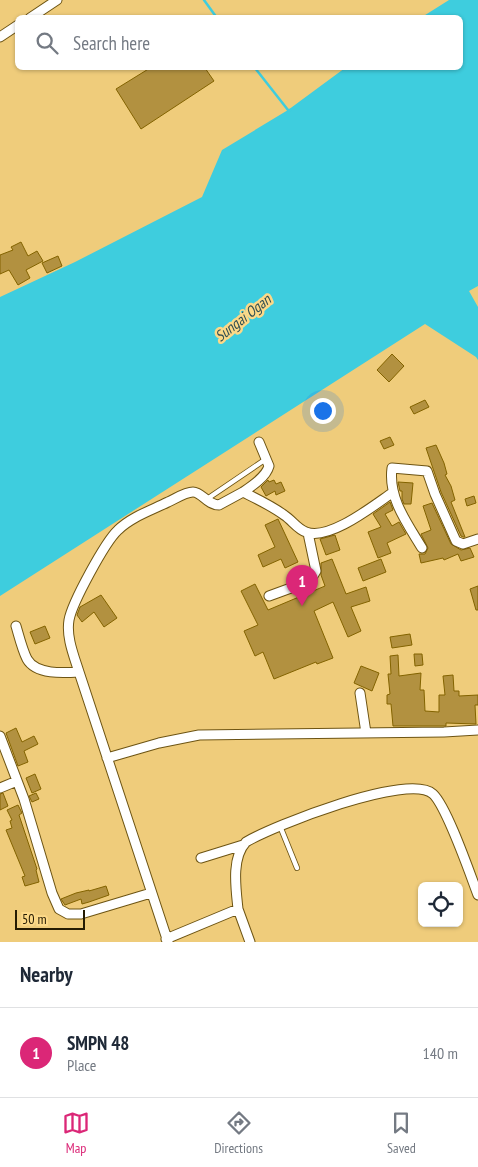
<!DOCTYPE html>
<html lang="en">
<head>
<meta charset="utf-8">
<style>
  body { margin:0; font-family:"PT Sans Narrow",sans-serif; background:#f2f2f3; color:#1f2937 }
  .controls { position:absolute; right:15px; bottom:15px; display:grid; overflow:hidden; border-radius:8px; box-shadow:0 1px 4px #0004 }
  .controls button { width:45px; height:45px; display:grid; place-items:center; padding:0; border:0; border-bottom:1px solid #e0e1e3; background:#fff; color:#1f2937; font:25px sans-serif }
  .scale { position:absolute; left:15px; bottom:12px; width:70px; box-sizing:border-box; padding-left:5px; border:2px solid #251b02; border-top:0; font-size:14px; line-height:18px; white-space:nowrap; color:#251b02; -webkit-text-stroke:4px #fcd988; paint-order:stroke }
  .you { position:absolute; left:322px; top:410px; width:18px; height:18px; margin:-12px; border:4px solid #fff; border-radius:50%; background:#1a73e8; box-shadow:0 0 0 8px #1a73e833 }
  .badge { display:grid; place-items:center; width:32px; height:32px; border-radius:50%; background:#db2777; color:#fff; font-size:16px; font-weight:700 }
  .pin { position:absolute; translate:-50% -41px; filter:drop-shadow(0 1px 2px #0008) }
  .pin::after { content:''; position:absolute; top:26px; width:18px; height:15px; background:inherit; clip-path:polygon(0 0,100% 0,50% 100%) }
  .list { margin:0; padding:0; list-style:none }
  h2 { display:flex; justify-content:space-between; align-items:center; height:65px; margin:0; padding:0 20px; font-size:21px }
  h2 small { font-size:16px; font-weight:400; color:#747a83 }
  .list li { display:grid; grid-template-columns:32px 1fr auto; gap:15px; align-items:center; box-sizing:border-box; height:90px; padding:0 20px; border-top:1px solid #e0e1e3 }
  .list b { display:block; font-size:19px; white-space:nowrap }
  .list p { margin:0; font-size:16px; white-space:nowrap; color:#747a83 }
  .list em { font-size:16px; font-style:normal; color:#747a83 }
  .icon { flex:none; width:28px; height:28px; fill:none; stroke:currentColor; stroke-width:2; stroke-linecap:round; stroke-linejoin:round }
  .map { position:relative; flex:none; width:478px; height:942px; overflow:hidden }
  .search { position:absolute; background:#fff; box-shadow:0 1px 4px #0004; left:15px; right:15px; top:15px; height:55px; display:flex; align-items:center; gap:12px; box-sizing:border-box; padding:0 18px; border-radius:8px; color:#747a83; font-size:19px }
  .sheet { height:155px; background:#fff }
  nav { display:flex; justify-content:space-around; align-items:center; box-sizing:border-box; height:70px; border-top:1px solid #e0e1e3; background:#fff; font-size:14px; color:#747a83 }
  nav a { display:grid; justify-items:center; gap:2px }
  nav .on { color:#db2777 }
  .map>svg:first-child { display:block }
</style>
</head>
<body>
<div class="map">
<svg width="478" height="942" viewBox="0 0 478 942">
  <rect width="100%" height="100%" fill="#efcc7b"/>
  <path fill="#3ecdde" d="M449 0H478V286L469 291 478 307V360L476 357 425 324 0 596V297L75 262 202 197 222 150 288 110 345 68H460V18L422 17Z"/>
  <g fill="none" stroke-linecap="round" stroke-linejoin="round">
    <path stroke="#3ecdde" stroke-width="2.5" d="M204 0 217 18
      M255 68 288 110H290"/>
  </g>
  <path fill="#b29140" stroke="#836300" d="M150 68H205L214 81 141 129 116 89Z
    M21 242 28 256 37 251 43 261 26 270 30 278 18 285 9 270 0 274V255L13 250 11 247Z
    M58 256 62 266 47 273 42 263Z
    M392 354 404 366 389 382 377 370Z
    M425 400 429 407 414 414 410 407Z
    M390 437 394 445 384 449 380 441Z
    M436 445 444 463 447 474 445 475 451 486 455 500 451 502 465 537H463L461 536 441 492 426 448Z
    M268 480 269 482 274 480 276 484 281 482 285 491 276 495 275 491 266 496 261 487Z
    M398 482 413 483 411 504H404L402 499V491H400Z
    M474 496 476 503 467 506 465 499Z
    M390 502 393 510 385 514 392 526 399 522 406 534 387 543 391 553 378 558 368 532 381 527 373 514Z
    M432 503 451 544 461 550 470 548 474 557 461 561 458 554 444 560 443 558 421 563 419 554H425L428 548 421 534 431 530 423 506Z
    M278 519 298 562 285 568 281 559 263 567 258 555 275 547 265 525Z
    M335 535 340 550 326 555 320 539Z
    M332 559 346 594 366 587 370 601 351 607 361 631 348 637 333 602 314 611 333 658 317 664 316 662 274 679 263 652 255 656 244 631 258 625 241 591 255 584 268 610 325 586 321 575V563Z
    M381 559 386 572 363 581 358 568Z
    M478 586V610H476L470 589Z
    M101 595 117 618 104 627 94 612 82 622 77 615 80 607Z
    M45 626 50 638 35 644 30 632Z
    M410 634 412 645 392 648 390 637Z
    M414 654H422L423 665 415 666Z
    M398 655 399 676 421 673 420 690H424L425 711 439 712V695H445L443 676 453 675 454 691H459V696L478 695V705H475L476 724 446 723V726H393L391 704H387V695L390 694 388 674H391L390 656Z
    M361 666 379 673 372 691 354 683Z
    M16 728 22 742 34 736 38 744 24 751 28 762 18 766 6 733Z
    M35 774 41 789 32 793 26 778Z
    M3 793 8 806 0 810V794Z
    M36 793 39 799 32 802 29 796Z
    M18 805 22 813 19 815 37 869 36 870 39 882 25 886 22 877 25 876 6 830 12 828 10 821 12 820 7 810Z
    M106 886 109 895 89 902 82 904 81 899 65 905 61 899 76 893 89 890V891Z"/>
  <g fill="none" stroke-linecap="round" stroke-linejoin="round">
    <defs>
      <path id="service" d="M207 499 266 459
        M280 826 297 868"/>
      <path id="minor" d="M30 18 57 0
        M0 37 18 25
        M243 492C252 486 266 477 269 466L259 442
        M422 548C407 523 388 498 392 468L427 471 435 494 456 541 463 544 478 539
        M269 596 310 581 316 571 308 533
        M16 626C19 636 22 649 27 659 36 675 64 673 79 672
        M360 693 366 733
        M0 736 24 799 52 893 59 909 68 914H81L151 893
        M107 758 159 743 199 735 444 732 478 730
        M0 788 17 781
        M201 858 243 845
        M238 909 250 942
        M166 939 238 909C236 889 231 858 246 842 273 826 409 772 433 794 447 807 470 874 478 895
        M168 942 79 672C74 656 66 637 69 620 72 603 105 542 118 530 131 517 152 510 168 502 175 499 185 492 193 492 202 492 207 505 219 505L243 492C257 499 272 506 284 515 292 520 297 529 306 532 329 541 373 506 392 493"/>
    </defs>
    <use href="#service" stroke="#6d5413" stroke-width="6"/>
    <use href="#minor" stroke="#6d5413" stroke-width="11"/>
    <use href="#service" stroke="#fff" stroke-width="4.5"/>
    <use href="#minor" stroke="#fff" stroke-width="9"/>
  </g>
  <g text-anchor="middle" stroke-width="5" stroke-linejoin="round" paint-order="stroke">
    <g font-size="15" font-style="italic" fill="#304e52" stroke="#fcd988">
      <text transform="translate(243 318) rotate(-38)" y="5">Sungai Ogan</text>
    </g>
  </g>
</svg>
<div class="controls">
<button><svg class="icon" aria-label="locate" viewBox="0 0 24 24"><circle cx="12" cy="12" r="6"/><path d="M12 2v4M12 18v4M2 12h4M18 12h4"/></svg></button>
</div>
<div class="scale">50 m</div>
<div class="you"></div>
<div class="pin badge" style="left:302px;top:606px">1</div>
<div class="search"><svg class="icon" aria-label="search" viewBox="0 0 24 24"><circle cx="10" cy="10" r="6"/><path d="M15 15l6 6"/></svg>Search here</div>
</div>
<section class="sheet">
<h2>Nearby<small></small></h2>
<ul class="list">
<li><span class="badge">1</span><div><b>SMPN 48</b><p>Place</p></div><em>140 m</em></li>
</ul>
</section>
<nav>
<a class="on"><svg class="icon" aria-label="map" viewBox="0 0 24 24"><path d="M3 6l6-2 6 2 6-2v14l-6 2-6-2-6 2zM9 4v14M15 6v14"/></svg>Map</a>
<a><svg class="icon" aria-label="directions" viewBox="0 0 24 24"><path d="M12 3l9 9-9 9-9-9zM9 14v-3h6M13 9l2 2-2 2"/></svg>Directions</a>
<a><svg class="icon" aria-label="saved" viewBox="0 0 24 24"><path d="M7 4h10v16l-5-4-5 4z"/></svg>Saved</a>
</nav>
</body>
</html>
